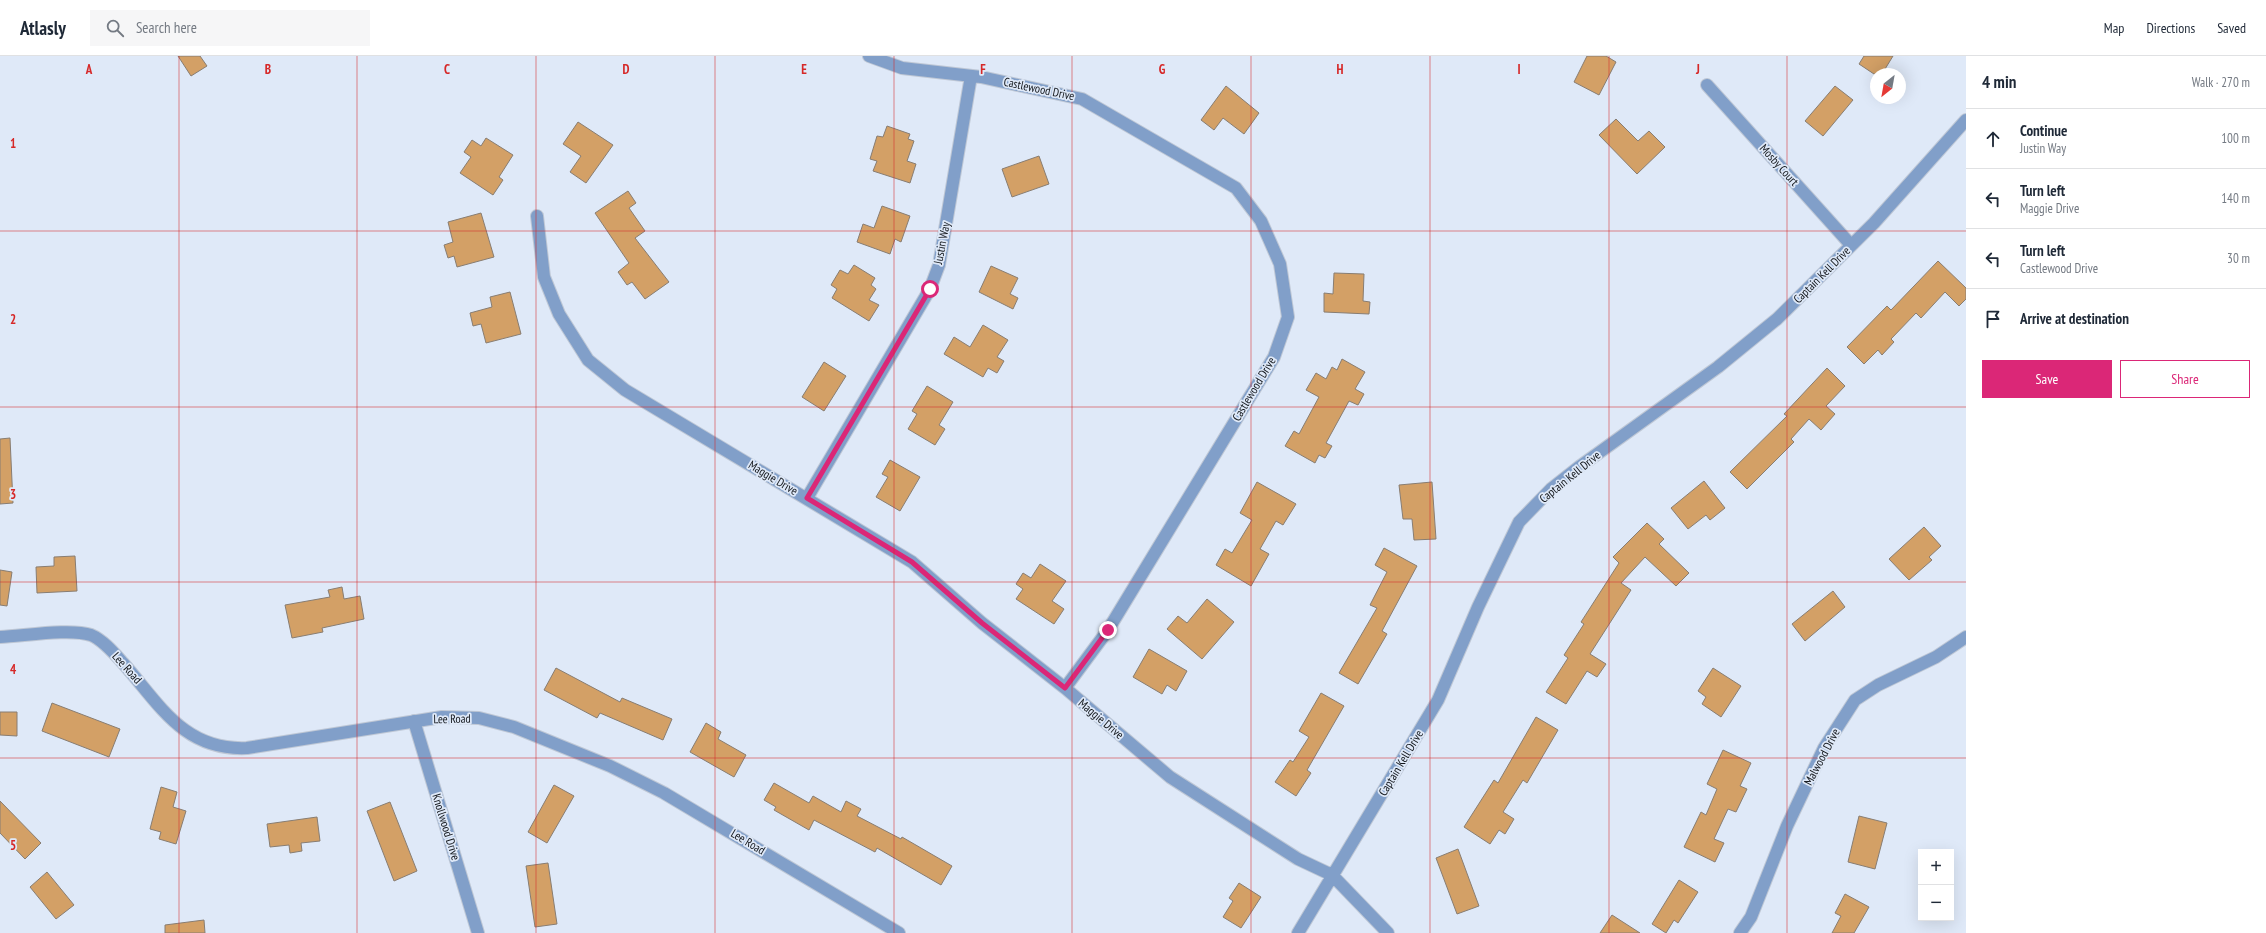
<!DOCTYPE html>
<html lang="en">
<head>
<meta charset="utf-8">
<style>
  body { margin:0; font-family:"PT Sans Narrow",sans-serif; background:#f6f6f7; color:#1f2937 }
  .controls { position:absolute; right:12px; bottom:12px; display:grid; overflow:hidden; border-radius:0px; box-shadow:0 4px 16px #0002 }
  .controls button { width:36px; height:36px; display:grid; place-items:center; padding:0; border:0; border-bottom:1px solid #e0e1e3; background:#fff; color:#1f2937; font:20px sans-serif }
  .compass { position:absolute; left:1870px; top:12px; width:36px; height:36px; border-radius:50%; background:#fff; box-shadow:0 4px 16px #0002; rotate:211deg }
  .stop { position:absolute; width:12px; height:12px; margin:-9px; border:3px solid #db2777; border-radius:50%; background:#fff }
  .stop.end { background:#db2777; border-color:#fff; box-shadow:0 1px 4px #0008 }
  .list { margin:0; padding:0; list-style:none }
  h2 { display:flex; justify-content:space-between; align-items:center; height:52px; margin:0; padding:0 16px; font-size:17px }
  h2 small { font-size:13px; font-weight:400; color:#747a83 }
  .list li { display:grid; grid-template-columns:26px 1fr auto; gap:12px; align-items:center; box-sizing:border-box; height:60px; padding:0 16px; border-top:1px solid #e0e1e3 }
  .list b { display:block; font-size:15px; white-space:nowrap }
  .list p { margin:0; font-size:13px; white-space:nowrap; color:#747a83 }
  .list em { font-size:13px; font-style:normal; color:#747a83 }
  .actions { display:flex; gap:8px; padding:12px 16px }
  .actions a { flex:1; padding:9px 0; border:1px solid #db2777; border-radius:0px; text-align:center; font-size:14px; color:#db2777 }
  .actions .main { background:#db2777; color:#fff }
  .icon { flex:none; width:22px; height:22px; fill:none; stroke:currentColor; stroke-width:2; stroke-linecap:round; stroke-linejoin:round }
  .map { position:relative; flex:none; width:1966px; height:877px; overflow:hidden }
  header { display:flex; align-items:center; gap:24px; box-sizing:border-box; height:56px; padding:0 20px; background:#fff; border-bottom:1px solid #e0e1e3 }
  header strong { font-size:19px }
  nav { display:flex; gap:22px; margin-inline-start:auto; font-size:14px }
  .search { width:280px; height:36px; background:#f6f6f7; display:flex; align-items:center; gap:10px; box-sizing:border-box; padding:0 14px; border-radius:0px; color:#747a83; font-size:15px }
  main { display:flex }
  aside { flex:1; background:#fff }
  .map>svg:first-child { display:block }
</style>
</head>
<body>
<header>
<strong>Atlasly</strong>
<div class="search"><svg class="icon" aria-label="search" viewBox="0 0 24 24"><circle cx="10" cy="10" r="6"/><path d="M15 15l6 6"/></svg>Search here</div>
<nav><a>Map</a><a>Directions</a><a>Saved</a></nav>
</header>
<main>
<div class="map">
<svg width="1966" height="877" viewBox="0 0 1966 877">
  <rect width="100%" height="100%" fill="#dfe9f8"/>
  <path fill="#d3a066" stroke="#887d72" d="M178 0H200L207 10 191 20Z
    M1587 0H1606L1616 6 1599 39 1574 26Z
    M1864 0H1893L1882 18H1874L1859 8Z
    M1226 30 1259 57 1244 78 1223 62 1214 74 1201 64Z
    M1835 30 1853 44 1823 80 1805 65Z
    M1616 63 1638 85 1649 75 1665 91 1637 118 1599 79Z
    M578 66 613 89 586 127 570 116 581 100 563 88Z
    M887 70 910 78 908 83 914 85 907 105 916 108 910 127 873 115 877 105 870 103 877 80 883 81Z
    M486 82 513 99 499 121 503 124 493 139 460 117 471 101 464 96 472 84 481 90Z
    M1039 100 1049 128 1012 141 1002 113Z
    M628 135 636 147 629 152 645 175 635 182 669 226 645 243 632 226 627 229 618 216 629 207 595 157Z
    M882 150 910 160 901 186 895 183 890 198 857 186 863 168 874 172Z
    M481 157 494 201 457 211 454 200 448 202 444 189 453 186 448 166Z
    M1938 205 1966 232V243L1959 250 1945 236 1921 262 1916 257 1891 283 1894 286 1882 299 1878 294 1864 308 1847 291 1887 250 1891 254Z
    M854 209 875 222 871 229 876 233 869 244 879 249 869 265 832 242 837 233 831 229 840 214 848 218Z
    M991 210 1018 222 1010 238 1018 242 1013 253 979 236Z
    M1334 217 1364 218 1363 245 1370 246 1369 258 1324 256V237L1333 238Z
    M510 236 521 278 486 287 481 268 473 270 470 257 492 251 490 241Z
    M983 269 1008 284 997 301 1004 305 997 317 988 312 983 321 944 298 954 281 970 291Z
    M1342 303 1365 316 1355 333 1364 338 1358 349 1349 345 1326 387 1332 390 1325 402 1319 399 1315 407 1285 390 1294 375 1299 378 1319 341 1306 334 1316 317 1326 323 1332 311 1337 314Z
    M824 306 846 320 824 355 802 341Z
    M1827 312 1845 330 1826 350 1835 358 1821 374 1809 363 1791 383 1794 386 1747 433 1730 416 1787 360 1784 358Z
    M927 330 953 346 939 369 945 373 935 389 908 373 917 358 912 355Z
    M10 382 13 447 0 448V383Z
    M890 404 920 421 900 455 876 441 888 421 882 418Z
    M1704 425 1725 452 1710 464 1706 459 1688 473 1671 452Z
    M1257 426 1296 448 1283 469 1276 465 1260 493 1269 498 1251 530 1216 509 1225 493 1232 497 1252 464 1240 457Z
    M1432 426 1436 483 1414 484 1412 463H1403L1399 429Z
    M1647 467 1664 483 1659 488 1689 517 1676 530 1645 501 1621 527 1631 534 1590 598 1606 608 1597 621 1587 615 1566 648 1546 636 1568 602 1564 599 1584 568 1581 566 1619 507 1613 501Z
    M1924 471 1941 490 1929 501 1932 504 1909 524 1889 503Z
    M1384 492 1417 510 1382 575 1387 578 1358 628 1339 617 1377 552 1370 549 1387 516 1375 509Z
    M75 500 77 535 37 537 36 511 54 510V501Z
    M1040 508 1066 525 1052 545 1064 553 1054 568 1016 543 1023 533 1016 528 1023 517 1031 522Z
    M0 514 12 516 7 550 0 549Z
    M342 531 344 543 360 540 364 563 322 572 323 576 292 582 285 549 330 541 328 534Z
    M1833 535 1845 551 1805 585 1792 568Z
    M1207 543 1234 566 1202 603 1167 573 1178 560 1187 567Z
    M1149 593 1187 615 1176 635 1167 629 1162 638 1133 621Z
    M556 612 620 646 622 642 672 663 663 684 600 657 597 662 544 634Z
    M1713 612 1741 630 1721 661 1702 648 1706 641 1698 635Z
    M1321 637 1344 650 1307 714 1311 717 1296 740 1275 726 1290 704 1293 706 1309 681 1299 675Z
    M52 647 120 673 109 701 42 675Z
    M0 656H17V680L0 679Z
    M1536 661 1558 674 1527 727 1523 724 1503 756 1514 763 1505 778 1499 774 1490 788 1464 771 1494 724 1498 727Z
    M706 667 721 676 718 683 746 699 734 721 690 696Z
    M1723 694 1751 707 1740 730 1747 733 1736 756 1728 753 1714 783 1724 787 1715 806 1684 791 1701 756 1706 759 1717 733 1707 728Z
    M774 727 809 747 813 740 841 756 846 745 861 753 857 760 901 783 902 781 952 810 941 829 877 792 875 796 814 764 809 774 774 754 776 751 764 744Z
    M554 729 574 740 547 787 528 776Z
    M161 731 177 736 173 751 186 755 176 788 159 783 161 776 150 773Z
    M0 745 41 787 25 803 0 777Z
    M390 746 417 815 394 825 367 755Z
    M1859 760 1887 767 1875 813 1848 806Z
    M317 761 320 785 301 787 302 795 290 797 289 789 270 791 267 768Z
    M1458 793 1479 850 1457 858 1436 802Z
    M548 807 557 868 535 871 526 810Z
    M47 816 74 849 56 863 30 831Z
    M1679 824 1698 836 1678 867 1674 864 1666 877 1652 868Z
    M1239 827 1261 841 1241 872 1223 861 1233 845 1229 842Z
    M1845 838 1869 851 1854 877H1832L1841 860 1835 857Z
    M1612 859 1640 877H1600Z
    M204 864 205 877H165V869Z"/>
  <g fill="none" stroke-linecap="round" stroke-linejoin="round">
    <defs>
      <path id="street" d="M869 0 902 12 981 21 1082 43 1236 132 1261 165 1280 208 1288 261 1274 301 1108 574 1065 632
        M1707 29 1851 189
        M537 160 544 221 559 258 588 304 625 334 912 506 982 567 1065 632 1170 721 1298 803 1332 819 1388 877
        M807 442 930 233 939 209 971 20
        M0 581C24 580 70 572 91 579 103 584 114 597 123 607 160 649 184 695 247 692L442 661 479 662 514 671 610 710 664 737 899 877
        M414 665 478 877
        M1298 877 1438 644 1478 551 1519 466 1551 433 1579 411 1718 311 1777 263 1874 167 1966 64
        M1740 877 1751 861 1787 770 1824 692 1855 644 1878 629 1936 601 1966 581"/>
    </defs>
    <use href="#street" stroke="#bec7d5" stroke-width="14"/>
    <use href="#street" stroke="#819fc9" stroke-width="12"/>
  </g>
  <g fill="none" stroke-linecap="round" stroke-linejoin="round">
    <path stroke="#db2777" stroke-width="5" d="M930 233 807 442 912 506 982 567 1065 632 1108 574"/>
  </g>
  <path fill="none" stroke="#d62828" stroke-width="1" stroke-opacity="0.55" d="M179 0V877M357 0V877M536 0V877M715 0V877M894 0V877M1072 0V877M1251 0V877M1430 0V877M1609 0V877M1787 0V877M0 175H1966M0 351H1966M0 526H1966M0 702H1966"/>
  <g text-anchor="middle" stroke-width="3.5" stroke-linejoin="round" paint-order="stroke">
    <g font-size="12" fill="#13171c" stroke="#dfe9f8">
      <text transform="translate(1039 33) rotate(12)" y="4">Castlewood Drive</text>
      <text transform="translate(1779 109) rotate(48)" y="4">Mosby Court</text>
      <text transform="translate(942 187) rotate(-79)" y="4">Justin Way</text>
      <text transform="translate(1822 219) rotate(-45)" y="4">Captain Kell Drive</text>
      <text transform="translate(1254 333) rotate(-59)" y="4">Castlewood Drive</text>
      <text transform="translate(1570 421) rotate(-39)" y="4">Captain Kell Drive</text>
      <text transform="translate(773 422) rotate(31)" y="4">Maggie Drive</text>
      <text transform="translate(127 612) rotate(48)" y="4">Lee Road</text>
      <text transform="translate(452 663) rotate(-1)" y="4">Lee Road</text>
      <text transform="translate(1101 663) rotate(40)" y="4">Maggie Drive</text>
      <text transform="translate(1822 701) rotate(-62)" y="4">Malwood Drive</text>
      <text transform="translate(1401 707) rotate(-59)" y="4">Captain Kell Drive</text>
      <text transform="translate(446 771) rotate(73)" y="4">Knollwood Drive</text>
      <text transform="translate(748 786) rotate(31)" y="4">Lee Road</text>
    </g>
  </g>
  <g font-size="13" text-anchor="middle" font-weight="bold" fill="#d62828" stroke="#dfe9f8" stroke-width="3.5" stroke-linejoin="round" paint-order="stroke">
    <text x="89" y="18">A</text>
    <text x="268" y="18">B</text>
    <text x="447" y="18">C</text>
    <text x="626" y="18">D</text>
    <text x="804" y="18">E</text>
    <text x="983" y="18">F</text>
    <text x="1162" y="18">G</text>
    <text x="1340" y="18">H</text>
    <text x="1519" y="18">I</text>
    <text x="1698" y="18">J</text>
    <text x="13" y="92">1</text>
    <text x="13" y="268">2</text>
    <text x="13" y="443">3</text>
    <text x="13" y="618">4</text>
    <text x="13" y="794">5</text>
  </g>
</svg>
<div class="controls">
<button>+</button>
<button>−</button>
</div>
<svg class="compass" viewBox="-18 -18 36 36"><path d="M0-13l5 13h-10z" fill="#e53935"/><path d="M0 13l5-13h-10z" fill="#747a83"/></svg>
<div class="stop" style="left:930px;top:233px"></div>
<div class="stop end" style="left:1108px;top:574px"></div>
</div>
<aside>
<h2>4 min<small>Walk · 270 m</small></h2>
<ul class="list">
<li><svg class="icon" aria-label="ahead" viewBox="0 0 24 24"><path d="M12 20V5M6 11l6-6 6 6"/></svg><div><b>Continue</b><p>Justin Way</p></div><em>100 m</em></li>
<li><svg class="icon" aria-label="left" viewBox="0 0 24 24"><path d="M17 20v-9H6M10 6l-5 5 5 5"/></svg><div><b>Turn left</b><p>Maggie Drive</p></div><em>140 m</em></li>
<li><svg class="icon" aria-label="left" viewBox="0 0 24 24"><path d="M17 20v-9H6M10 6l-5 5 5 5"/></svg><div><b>Turn left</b><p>Castlewood Drive</p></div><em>30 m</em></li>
<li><svg class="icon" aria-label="arrive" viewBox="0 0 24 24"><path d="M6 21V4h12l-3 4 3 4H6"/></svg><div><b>Arrive at destination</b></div></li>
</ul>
<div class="actions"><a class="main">Save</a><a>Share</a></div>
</aside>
</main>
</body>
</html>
